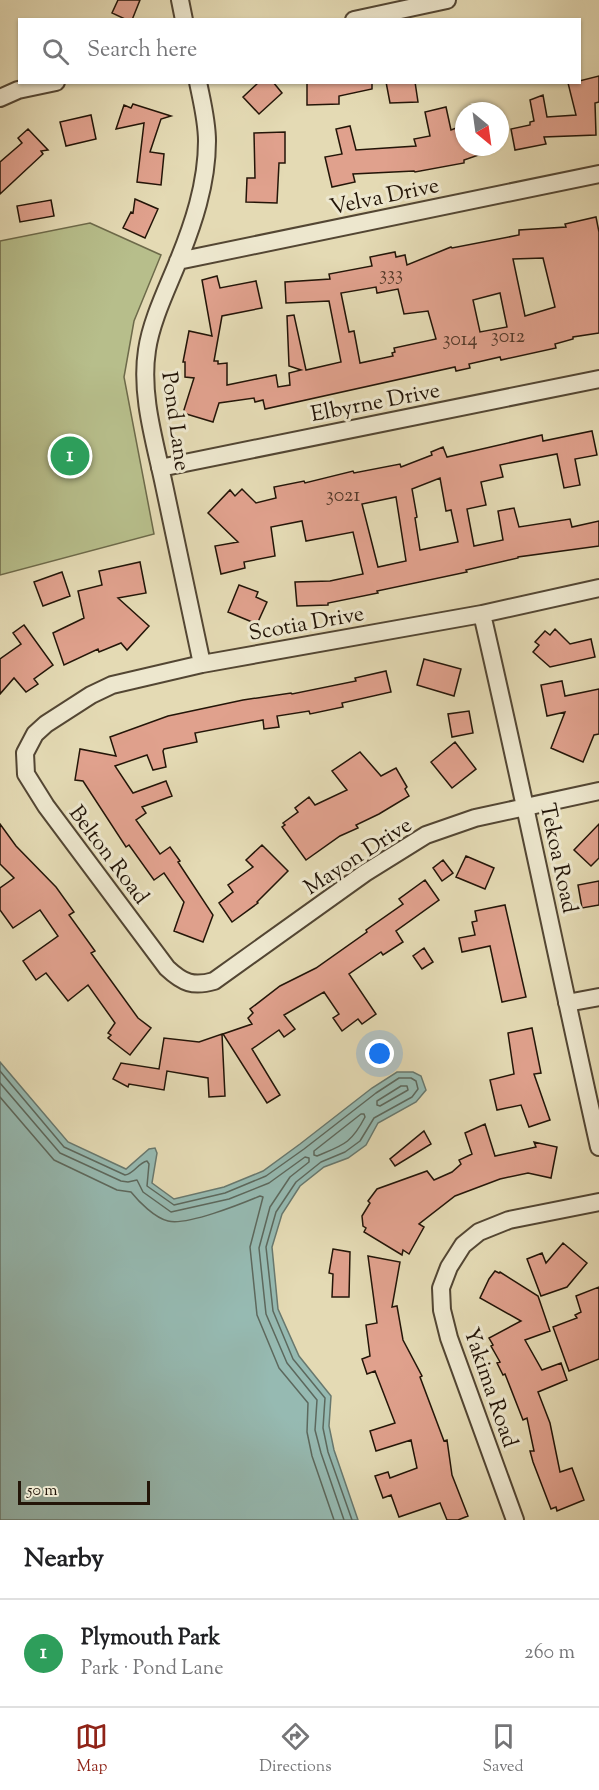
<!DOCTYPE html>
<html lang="en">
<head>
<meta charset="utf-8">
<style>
  body { margin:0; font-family:"Sorts Mill Goudy",serif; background:#f2f2f2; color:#202124 }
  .compass { position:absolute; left:455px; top:102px; width:54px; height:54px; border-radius:50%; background:#fff; box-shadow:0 2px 4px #0004; rotate:151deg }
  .scale { position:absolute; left:18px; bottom:15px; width:132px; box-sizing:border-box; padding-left:6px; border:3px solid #231508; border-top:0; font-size:16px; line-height:21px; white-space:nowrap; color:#231508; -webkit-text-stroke:4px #ede7ce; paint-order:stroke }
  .you { position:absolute; left:380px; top:1054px; width:21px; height:21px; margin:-15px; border:4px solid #fff; border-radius:50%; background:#1a73e8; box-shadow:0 0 0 9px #1a73e833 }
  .badge { display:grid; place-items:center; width:39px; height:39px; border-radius:50%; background:#8f2418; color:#fff; font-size:20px; font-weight:700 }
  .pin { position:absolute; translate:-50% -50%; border:3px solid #fff; box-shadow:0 2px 6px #0006 }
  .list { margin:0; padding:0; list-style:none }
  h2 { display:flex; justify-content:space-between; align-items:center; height:78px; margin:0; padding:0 24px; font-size:26px }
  h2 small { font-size:20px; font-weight:400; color:#757577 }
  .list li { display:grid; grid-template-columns:39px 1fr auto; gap:18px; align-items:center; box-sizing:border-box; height:108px; padding:0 24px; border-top:2px solid #e0e0e0 }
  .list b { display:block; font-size:22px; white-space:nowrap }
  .list p { margin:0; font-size:20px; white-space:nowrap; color:#757577 }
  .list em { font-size:20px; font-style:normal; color:#757577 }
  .icon { flex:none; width:33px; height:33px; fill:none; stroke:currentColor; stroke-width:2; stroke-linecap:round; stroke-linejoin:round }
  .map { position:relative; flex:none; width:599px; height:1520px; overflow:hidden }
  .search { position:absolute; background:#fff; box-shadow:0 2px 4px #0004; left:18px; right:18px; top:18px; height:66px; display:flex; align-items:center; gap:15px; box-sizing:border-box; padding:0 21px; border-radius:0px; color:#757577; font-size:22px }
  .sheet { height:186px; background:#fff }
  nav { display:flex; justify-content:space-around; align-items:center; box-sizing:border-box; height:84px; border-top:2px solid #e0e0e0; background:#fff; font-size:16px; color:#757577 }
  nav a { display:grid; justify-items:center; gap:3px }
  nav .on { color:#8f2418 }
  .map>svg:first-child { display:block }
</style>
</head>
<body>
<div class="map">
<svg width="599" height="1520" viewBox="0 0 599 1520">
  <rect width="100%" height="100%" fill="#e4dab4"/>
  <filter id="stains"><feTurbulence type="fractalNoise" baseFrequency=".00333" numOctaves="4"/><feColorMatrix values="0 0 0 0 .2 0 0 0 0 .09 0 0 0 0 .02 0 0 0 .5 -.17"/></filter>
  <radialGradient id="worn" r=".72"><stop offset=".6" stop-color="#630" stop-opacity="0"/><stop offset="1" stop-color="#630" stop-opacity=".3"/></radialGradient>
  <path fill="#b7be8b" stroke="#6d6a4a" stroke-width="1.5" d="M90 223 161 255 134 321 124 377 154 534 0 575V241Z"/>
  <path fill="#96bab2" stroke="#68786e" stroke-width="1.5" d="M0 1062 68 1142 126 1169 149 1149 155 1148 157 1153 152 1183 174 1199 224 1187 263 1171 300 1144 372 1088 397 1072H413L421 1076 426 1090 416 1102 378 1123 366 1145 348 1158 324 1167 300 1186 282 1214 272 1247 278 1309 299 1356 331 1396 329 1426 334 1450 358 1520H0Z"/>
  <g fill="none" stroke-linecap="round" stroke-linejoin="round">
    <path stroke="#5c685d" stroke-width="1.5" d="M0 1071 64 1147 125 1175C134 1174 138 1163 147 1161L149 1164 147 1186 174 1205 225 1193 266 1176 304 1149 376 1093 399 1078H411L416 1081 418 1089 412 1097 374 1118 360 1141 345 1152 321 1162 296 1182 276 1212 266 1247 273 1311 293 1359 325 1398 323 1428 328 1452 352 1520
      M0 1083 60 1153 121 1181 128 1182 137 1180 143 1192 171 1212 229 1199 269 1183 305 1157 309 1158V1162L290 1177 270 1207 259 1248 266 1314 287 1363 317 1400 315 1430 321 1453 344 1520
      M401 1086H407L408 1090 380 1106 377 1105V1101Z
      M0 1097 54 1160 117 1190 131 1192C139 1202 155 1218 168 1221 186 1226 241 1204 260 1196L263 1197 250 1247 257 1315 279 1368 308 1403 307 1432 312 1456 334 1520
      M361 1114H364L365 1117C351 1144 343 1145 317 1156L314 1155V1151Z"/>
  </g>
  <path fill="#e0a18d" stroke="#231508" stroke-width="1.5" fill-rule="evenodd" d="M118 0H140L132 20H127L112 13Z
    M599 76V102L595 103 596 135 544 137 546 144 515 150 511 129 530 125V122L534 121 530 100 543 95 547 117 576 115 568 83 579 82V81Z
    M259 82H273L282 93 259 114 243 97Z
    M307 82H372V89L339 96V104L307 105Z
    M386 82H415L418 102 390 103Z
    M133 104 171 116 161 119 150 152 164 154 161 185 137 182 144 123 116 129 124 105 131 108Z
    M446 107 451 130 464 125V147H496V149L464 160V163L415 172 414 171 353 174 355 182 332 187 325 157 342 154 336 129 350 126 356 150 416 146 414 139 430 136 425 112Z
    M91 115 96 139 66 146 60 122Z
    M28 129 48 150 41 151 43 154 0 194V162L22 143 18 138Z
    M285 132V163H279L277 203 246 202 247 178H255L254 133Z
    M135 199 158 209 145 238 123 228 131 212 133 213Z
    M51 200 54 216 20 222 17 206Z
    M596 217 599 232V333L573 337V339L555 344 556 348 501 360 500 357 469 364 470 368 456 371 455 367 265 409 263 400 255 402 254 398 219 403 213 422 183 413 194 378 185 377V362H183L189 331 212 336 202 280 217 276 220 288 256 281 262 308 222 316 214 361H218V364L227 363V385L276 375 278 387 290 385 289 373 301 370 289 366 287 316 294 315 306 370 341 362 329 301 286 303 285 282 330 279 329 274 372 266 370 257 395 252 396 257 405 255 407 265 451 247 452 248 519 235V230L566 227 565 224ZM543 258 555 307 525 316 513 259ZM376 287 377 293 398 289 404 314 428 311 436 339 394 348 395 352 392 353 393 356 360 363 354 331 349 332 341 293ZM500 293 507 327 480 332 473 300Z
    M592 431 597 455 575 459 580 485 564 488 557 454 500 465 503 477 481 482 486 505 467 509 474 546 503 540 498 511 514 508 519 527 570 519 572 527 599 521V546L518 557V558L466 570 467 572 377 591 378 593 328 603V605L297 606 295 582 330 581 363 574 353 532 306 541 302 521 271 527 275 556 244 562 245 568 221 574 215 546 238 542 208 513 230 490 235 496 242 489 256 503 276 498 274 487 304 481 305 483 353 471 354 473 400 464 401 467 432 455 431 452 443 447 447 457 542 435 543 441ZM440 478 446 511 451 510 458 542 420 550 415 518 417 517 412 489ZM396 497 406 561 378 567 362 504Z
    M140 562 146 593 118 598 149 626 127 650 121 643 99 652 98 649 64 665 53 633 84 618 78 591 102 585 99 571Z
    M62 572 70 596 43 606 34 582Z
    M239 585 258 592 256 597 267 602 257 624 228 612Z
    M24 625 53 665 34 679 38 684 26 692 14 678 0 694V659L21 644 13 633Z
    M555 629 570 644 591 639 595 657 550 667 533 652 539 645 535 642 545 631 550 635Z
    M424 659 461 669 454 696 417 685Z
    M386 671 391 692 342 703 343 707 310 714 309 711 277 716 279 727 264 729 263 720 195 733 197 742 164 749 163 751 166 767 153 770 147 755 115 766 133 793 166 781 172 796 142 807 146 813 136 820 160 854 170 847 180 861 178 862 213 915 203 942 174 931 184 902 164 873 154 880 129 845 126 847 83 781 75 780 80 749 116 756 110 737 168 716 243 700 291 693 292 694 356 681 355 678Z
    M562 681 565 696 599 689V734L594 735 583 762 551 748 565 712 547 716 541 685Z
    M469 711 473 733 452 737 448 714Z
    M455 742 476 769 452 788 431 762Z
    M360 752 381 776 396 768 407 787 405 789 409 796 379 814 356 825 358 828 340 836 306 860 282 827 285 825 283 823 298 812 295 808 309 797 315 805 347 790 332 771Z
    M0 824 16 846 56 887 74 912 69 915 95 951 91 953 138 1018 151 1028 130 1055 108 1038 111 1035 108 1033 115 1023 88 985 68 1001 46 973 36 980 23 961 58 936 40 910 13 928 0 910V888L14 878 0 864Z
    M599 824V858L591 866 574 850Z
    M262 845 288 871 257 902 258 903 232 922 219 903 233 892 228 885 253 867 246 860Z
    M466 856 494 868 485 889 456 877Z
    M443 860 453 873 442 881 433 868Z
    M425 880 439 900 396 931 403 942 383 955 381 952 349 974 376 1014 362 1024 358 1019 342 1031 333 1018 339 1014 324 992 284 1015 295 1029 284 1037 279 1030 252 1049 280 1095 267 1103 223 1034 252 1024 248 1018 253 1013 250 1009 280 986 316 968 367 932 366 930 403 904 399 899Z
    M599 881V905L582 908 578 885Z
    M505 905 526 997 502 1002 490 946 462 952 459 938 475 935 472 922 477 921 475 911Z
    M424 948 433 962 422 969 413 956Z
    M532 1028 541 1073 534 1074 550 1120 529 1127 521 1105 497 1110 490 1080 514 1074 508 1033Z
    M222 1034 225 1096 209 1097 208 1078 167 1071 164 1090 129 1084 128 1087 113 1079 121 1063 159 1069 164 1038 199 1042Z
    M485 1124 495 1156 536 1147 534 1142 557 1147 551 1178 528 1173 500 1179 455 1196 419 1224 424 1227 409 1254 403 1250 402 1255 364 1232 366 1228 363 1226 362 1216 370 1203 368 1201 377 1189 427 1171 434 1180 452 1172 461 1164 459 1160 472 1154 465 1133Z
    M424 1131 431 1144 395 1166 390 1159Z
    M563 1243 587 1263 567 1287 541 1296 527 1259 542 1253 546 1263Z
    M333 1249 350 1252 349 1297H332L333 1274 329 1273Z
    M368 1256 400 1262 392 1307 397 1306 403 1340 422 1376 420 1377 444 1441 447 1440 452 1475 468 1516 458 1520H447L440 1503 399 1517 391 1495 383 1498 375 1476 388 1472 390 1478 417 1468 411 1440 376 1451 370 1431 395 1423 375 1371 367 1374 362 1359 370 1356 366 1325 377 1323Z
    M495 1271 499 1273 500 1272 538 1296 550 1331 525 1340 542 1370 561 1363 567 1380 538 1392 550 1423 560 1472 572 1468 584 1500 557 1511 556 1507 551 1509 533 1462 530 1451H534L527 1418 523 1420 505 1374 503 1375 497 1363 500 1362 491 1346 493 1345 489 1338 521 1321 480 1298 489 1279Z
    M599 1287V1359L569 1371 553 1327 577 1318 575 1315 581 1312 576 1296Z"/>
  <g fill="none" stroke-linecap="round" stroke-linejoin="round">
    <defs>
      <path id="street" d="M180 0 184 20
        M354 20 447 0
        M198 82C202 102 207 121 207 141 207 184 193 225 177 264 166 291 151 322 147 350 140 395 155 442 164 485 177 545 189 604 202 664
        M0 98 18 90 56 82
        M178 261 599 174
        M160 468 599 379
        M599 588 482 614 202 664 112 685 91 695 46 724 35 734 25 753 26 774 46 806 167 968C183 983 193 987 214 981L365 873 426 835 475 818 599 791
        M482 614C523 791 559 969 599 1147
        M567 1003 599 997
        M515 1520 449 1338 442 1310 441 1288 449 1267 463 1245 479 1232 509 1220 599 1202"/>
    </defs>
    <use href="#street" stroke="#534633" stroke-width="20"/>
    <use href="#street" stroke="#ede7ce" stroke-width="16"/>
  </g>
  <g text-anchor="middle" stroke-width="6" stroke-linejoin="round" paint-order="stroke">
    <g font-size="20" fill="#523829">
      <text x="391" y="280">333</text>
      <text x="508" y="342">3012</text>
      <text x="460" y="345">3014</text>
      <text x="343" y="501">3021</text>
    </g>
    <g font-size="22" fill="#231508" stroke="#ede7ce">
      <text transform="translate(384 195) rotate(-12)" y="8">Velva Drive</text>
      <text transform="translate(375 401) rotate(-11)" y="8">Elbyrne Drive</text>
      <text transform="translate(177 421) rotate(82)" y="8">Pond Lane</text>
      <text transform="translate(306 622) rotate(-10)" y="8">Scotia Drive</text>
      <text transform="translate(110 854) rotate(53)" y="8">Belton Road</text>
      <text transform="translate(357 855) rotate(-33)" y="8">Mayon Drive</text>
      <text transform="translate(560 858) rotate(78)" y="8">Tekoa Road</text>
      <text transform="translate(492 1387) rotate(71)" y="8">Yakima Road</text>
    </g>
  </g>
  <rect width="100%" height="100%" filter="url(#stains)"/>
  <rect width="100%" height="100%" fill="url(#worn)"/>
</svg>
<svg class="compass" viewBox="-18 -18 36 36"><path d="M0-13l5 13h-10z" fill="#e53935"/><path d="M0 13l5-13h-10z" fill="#757577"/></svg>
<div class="scale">50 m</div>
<div class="you"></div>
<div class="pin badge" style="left:70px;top:456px;background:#2e9e5b">1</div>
<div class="search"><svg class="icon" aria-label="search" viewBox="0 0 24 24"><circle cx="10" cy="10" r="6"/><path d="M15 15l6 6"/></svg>Search here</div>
</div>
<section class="sheet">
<h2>Nearby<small></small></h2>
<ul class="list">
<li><span class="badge" style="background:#2e9e5b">1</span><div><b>Plymouth Park</b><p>Park · Pond Lane</p></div><em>260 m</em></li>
</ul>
</section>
<nav>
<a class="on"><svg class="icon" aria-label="map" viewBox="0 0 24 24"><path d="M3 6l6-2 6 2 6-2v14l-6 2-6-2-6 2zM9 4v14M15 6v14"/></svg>Map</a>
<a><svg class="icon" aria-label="directions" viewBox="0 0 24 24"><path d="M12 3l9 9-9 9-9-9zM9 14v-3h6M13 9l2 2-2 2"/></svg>Directions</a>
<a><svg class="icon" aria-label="saved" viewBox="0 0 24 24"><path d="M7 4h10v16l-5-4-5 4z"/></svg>Saved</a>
</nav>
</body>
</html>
